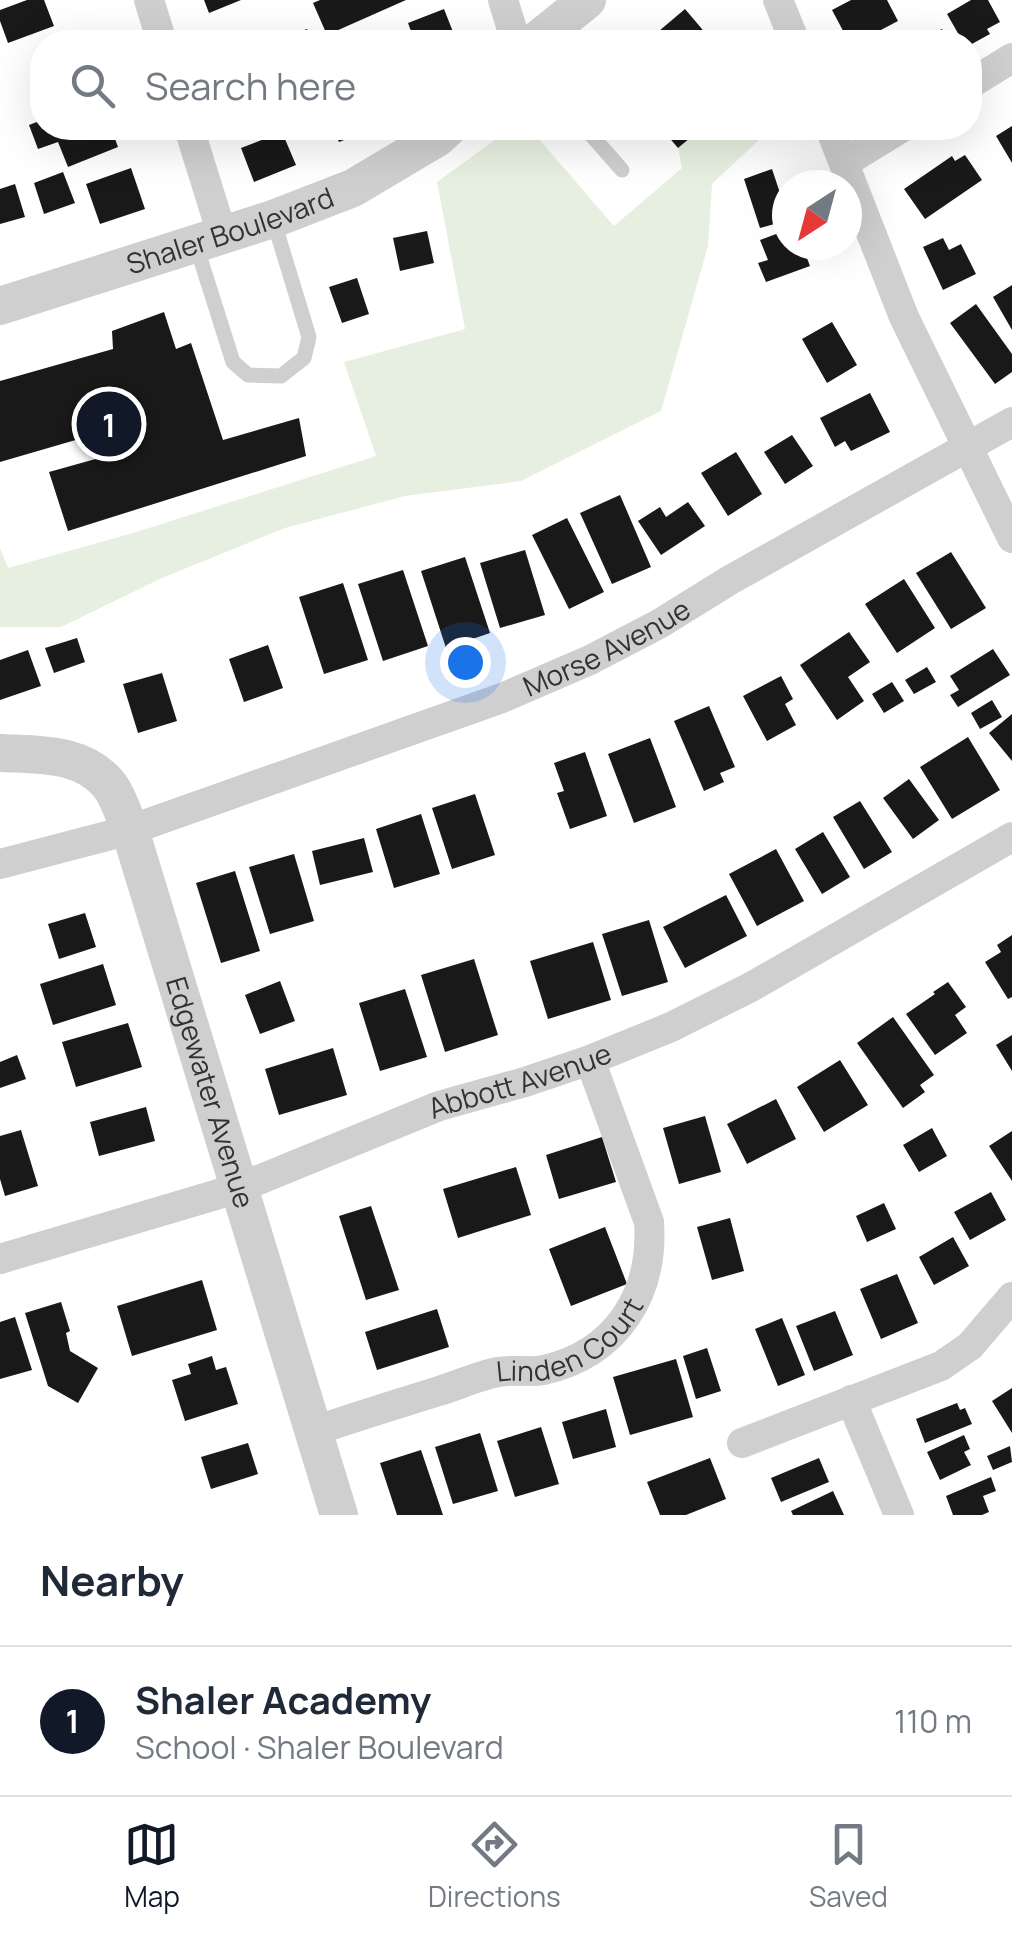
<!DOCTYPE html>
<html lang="en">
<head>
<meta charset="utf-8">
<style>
  body { margin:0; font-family:Manrope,sans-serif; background:#f2f2f3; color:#1f2937 }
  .compass { position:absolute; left:772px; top:170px; width:90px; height:90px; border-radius:50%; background:#fff; box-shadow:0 10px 40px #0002; rotate:216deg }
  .you { position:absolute; left:465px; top:662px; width:35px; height:35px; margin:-25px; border:8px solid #fff; border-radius:50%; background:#1a73e8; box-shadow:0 0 0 15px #1a73e833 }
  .badge { display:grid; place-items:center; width:65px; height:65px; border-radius:50%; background:#111827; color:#fff; font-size:32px; font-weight:700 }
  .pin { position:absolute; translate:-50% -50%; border:5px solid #fff; box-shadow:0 2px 10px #0006 }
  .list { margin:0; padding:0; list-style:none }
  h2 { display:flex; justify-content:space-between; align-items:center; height:130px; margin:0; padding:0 40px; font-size:42px }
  h2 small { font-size:32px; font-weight:400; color:#747a83 }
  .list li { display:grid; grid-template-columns:65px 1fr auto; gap:30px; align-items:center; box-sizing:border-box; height:150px; padding:0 40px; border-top:2px solid #e0e1e3 }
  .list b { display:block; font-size:38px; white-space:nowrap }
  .list p { margin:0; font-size:32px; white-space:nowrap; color:#747a83 }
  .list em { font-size:32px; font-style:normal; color:#747a83 }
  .icon { flex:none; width:55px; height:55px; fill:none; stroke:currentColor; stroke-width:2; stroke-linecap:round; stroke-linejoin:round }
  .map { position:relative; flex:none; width:1012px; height:1515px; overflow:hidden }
  .search { position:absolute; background:#fff; box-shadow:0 10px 40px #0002; left:30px; right:30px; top:30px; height:110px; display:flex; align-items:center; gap:25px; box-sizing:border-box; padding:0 35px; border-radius:40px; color:#747a83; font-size:38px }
  .sheet { height:280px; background:#fff }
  nav { display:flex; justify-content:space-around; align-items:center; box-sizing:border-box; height:140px; border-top:2px solid #e0e1e3; background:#fff; font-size:28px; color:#747a83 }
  nav a { display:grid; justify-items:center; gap:5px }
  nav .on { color:#111827 }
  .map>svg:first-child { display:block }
</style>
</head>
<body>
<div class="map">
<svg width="1012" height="1515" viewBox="0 0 1012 1515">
  <rect width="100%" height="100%" fill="#fff"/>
  <path fill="#e7f0e0" d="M511 128H526L532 131 614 226 682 168 678 148 702 128H753L760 139 712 184 708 246 661 411 521 481 405 496 285 528 162 578 61 627H0V548L8 568 133 533 376 456 344 362 465 329 437 182Z"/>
  <path fill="#191919" d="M27 0H44L54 26 8 43 0 21V10Z
    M204 0H241L209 13Z
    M320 0H406L327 35 313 3Z
    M851 0H887L898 21 858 42H849L832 10Z
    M971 0H988L1000 22 987 29 990 34 970 45V42H963L947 14Z
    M444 9 457 42H415L408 23Z
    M685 9 713 42H646Z
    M307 29 312 42H282L281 38Z
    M942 29 947 42H925L923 38Z
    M234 32 238 42H206Z
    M42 54V88H41L34 56Z
    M42 120V128H111L118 147 68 167 58 142 38 149 29 125Z
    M1012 126V163L996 136Z
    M333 128H366L367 131 339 142Z
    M661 128H702L678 148Z
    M282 132 296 165 254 182 241 148Z
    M965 155 982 180 925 219 904 189 952 156 955 161Z
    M131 168 145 209 100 224 86 184Z
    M772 169 784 205 773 208 778 223 760 228 744 179Z
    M63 172 75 203 44 214 34 183Z
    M15 184 25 217 0 224V189Z
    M787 230V245H802L810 266 766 282 758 263 768 260 760 240Z
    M427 231 434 263 400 271 393 238Z
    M943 238 949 250 961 244 976 274 943 290 923 247Z
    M357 278 369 314 342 323 329 287Z
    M1012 285V330L993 297Z
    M976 304 1012 354V372L995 384 950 323Z
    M164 312 176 349 191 343 223 440 299 418 306 456 68 531 49 472 117 453 110 430 0 462V381L113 349 112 331Z
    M832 322 857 365 827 383 802 339Z
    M870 393 890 432 851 451 845 441 835 447 820 418Z
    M792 435 813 466 785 484 764 452Z
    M736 452 762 494 728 516 701 473Z
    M620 495 651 567 612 584 580 513Z
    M688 502 705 526 661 555 638 521 660 507 666 517Z
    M567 518 604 592 569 609 532 535Z
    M525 550 545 615 500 628 480 563Z
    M951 552 986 608 951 629 916 573Z
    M465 557 490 633 446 648 421 571Z
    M403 570 428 646 383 661 358 584Z
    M904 579 935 628 897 653 865 604Z
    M343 583 368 660 324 674 299 597Z
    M849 632 870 662 848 677 864 701 837 720 800 665Z
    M77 638 85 662 54 673 45 648Z
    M268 645 283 688 244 702 229 659Z
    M993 649 1010 675 958 707 950 695 959 690 950 676Z
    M28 650 41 686 0 700V660Z
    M927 667 936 682 914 694 905 680Z
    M162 673 177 721 138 733 123 684Z
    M781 676 793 699 785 704 796 725 767 741 743 696Z
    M892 682 904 701 884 713 872 694Z
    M992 700 1002 717 980 729 971 713Z
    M709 706 735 767 720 773 724 782 704 791 674 721Z
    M1012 714V761L989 733Z
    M968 737 1000 790 952 819 920 767Z
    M650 738 676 807 634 823 608 754Z
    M585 752 607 816 570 829 557 793 564 791 554 763Z
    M909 779 939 820 913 839 883 798Z
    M475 794 495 855 452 869 432 808Z
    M860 801 892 852 864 869 833 817Z
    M421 814 440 874 394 888 376 829Z
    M823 832 850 877 822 894 795 849Z
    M364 838 373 872 320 885 312 851Z
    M776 849 804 901 757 926 729 874Z
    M294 854 314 921 270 934 249 867Z
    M235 871 260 951 221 963 196 883Z
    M726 895 747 936 685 968 663 927Z
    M85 913 96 947 59 959 48 924Z
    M649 920 668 982 622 996 602 934Z
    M1012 935V997L1008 999 985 962 1001 952 997 945Z
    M593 942 611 1000 548 1019 530 961Z
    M474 959 498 1035 445 1052 421 975Z
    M103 964 116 1005 53 1025 40 984Z
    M280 981 295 1021 260 1034 245 995Z
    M948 982 966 1007 955 1015 967 1033 935 1055 906 1014 935 994 933 992Z
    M405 989 427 1057 380 1071 359 1003Z
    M893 1017 934 1075 920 1085 925 1092 903 1108 857 1043Z
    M128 1023 142 1067 76 1087 62 1042Z
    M1012 1035V1071L996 1045Z
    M333 1048 347 1095 279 1115 265 1069Z
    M17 1055 26 1079 0 1088V1062Z
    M840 1060 868 1105 824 1132 797 1087Z
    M776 1099 796 1139 747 1164 727 1124Z
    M146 1107 155 1141 99 1156 90 1122Z
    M705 1116 721 1172 679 1184 663 1128Z
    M932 1128 947 1156 919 1172 903 1145Z
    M21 1130 38 1186 5 1196 0 1179V1136Z
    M1012 1131V1181L989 1146Z
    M602 1137 616 1182 559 1199 546 1155Z
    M516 1167 531 1215 458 1238 443 1189Z
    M991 1192 1006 1220 970 1240 954 1212Z
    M884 1203 896 1229 867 1242 856 1216Z
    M371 1206 399 1290 366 1300 339 1216Z
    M730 1218 744 1271 712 1280 697 1227Z
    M605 1227 627 1284 571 1306 549 1249Z
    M953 1237 969 1266 934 1285 919 1257Z
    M897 1274 918 1323 881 1339 860 1289Z
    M202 1280 217 1330 132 1356 117 1306Z
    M61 1302 70 1331 66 1333 70 1351 98 1368 78 1403 48 1386 25 1313Z
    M437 1309 449 1347 377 1370 365 1332Z
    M835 1311 853 1355 814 1371 796 1326Z
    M15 1317 32 1370 0 1379V1322Z
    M782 1318 805 1375 778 1386 755 1329Z
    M707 1348 721 1391 696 1399 683 1356Z
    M212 1356 216 1370 226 1367 238 1404 185 1421 172 1380 191 1374 188 1364Z
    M676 1359 693 1417 630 1435 613 1377Z
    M1012 1388V1433L992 1401Z
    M957 1403 960 1410 965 1408 972 1424 925 1443 916 1419Z
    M606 1409 616 1447 573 1459 562 1422Z
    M541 1427 559 1484 515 1497 497 1441Z
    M480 1433 498 1491 453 1504 435 1447Z
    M964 1435 970 1449 964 1452 971 1465 940 1480 927 1452Z
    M248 1443 258 1474 211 1489 201 1457Z
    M1010 1446 1012 1462 993 1470 987 1456Z
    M421 1450 443 1515H397L380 1463Z
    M710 1458 726 1499 686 1515H660L647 1482Z
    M819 1458 829 1482 781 1502 771 1478Z
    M991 1477 996 1491 983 1496 989 1512 982 1515H953L946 1496Z
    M833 1491 844 1515H793L791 1511Z"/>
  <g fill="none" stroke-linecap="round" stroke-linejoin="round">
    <path stroke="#cfcfcf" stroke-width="15" d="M585 128 622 170
      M196 245 233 362 248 375 281 376 304 358 309 337 273 219"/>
    <g stroke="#cfcfcf" stroke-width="30">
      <path d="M149 0 162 42"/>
      <path d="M503 0 516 42"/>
      <path d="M778 0 795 42"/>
      <path d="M970 84 1012 58"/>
      <path d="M189 128 222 234"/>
      <path d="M830 128 904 317 1012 538"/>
      <path d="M844 163 901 128"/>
      <path id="s1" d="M0 864 130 830 502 698 590 660 659 624 730 580 1012 422"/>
      <path id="s2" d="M0 1259 239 1188 439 1106 525 1082 590 1060 671 1027 751 987 1012 837"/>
      <path d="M851 1400 899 1515"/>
      <path id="s3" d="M314 1431C355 1417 397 1404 439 1391 458 1385 478 1376 498 1372 513 1369 529 1373 544 1370 617 1353 654 1294 649 1222L590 1060"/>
      <path d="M742 1443 941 1366 970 1346 1012 1297"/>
    </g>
    <g stroke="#cfcfcf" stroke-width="38">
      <path d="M535 42 587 0"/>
      <path id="s4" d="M0 306 273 219 353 188 437 138 448 128"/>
      <path id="s5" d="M0 753C39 755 84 752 110 786 119 798 124 816 130 830L339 1515"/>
    </g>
  </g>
  <g text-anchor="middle" stroke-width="10" stroke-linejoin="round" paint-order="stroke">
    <g font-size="28" fill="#323232" stroke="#fff">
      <text dy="10" stroke="none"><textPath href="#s4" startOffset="242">Shaler Boulevard</textPath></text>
      <text dy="10" stroke="none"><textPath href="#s1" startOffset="645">Morse Avenue</textPath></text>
      <text dy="10" stroke="none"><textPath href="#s2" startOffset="550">Abbott Avenue</textPath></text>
      <text dy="10" stroke="none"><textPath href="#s5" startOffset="442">Edgewater Avenue</textPath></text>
      <text dy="10" stroke="none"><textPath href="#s3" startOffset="275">Linden Court</textPath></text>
    </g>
  </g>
</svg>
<svg class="compass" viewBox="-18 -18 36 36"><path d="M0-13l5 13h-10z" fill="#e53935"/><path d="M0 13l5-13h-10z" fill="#747a83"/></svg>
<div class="you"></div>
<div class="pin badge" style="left:109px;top:424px">1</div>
<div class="search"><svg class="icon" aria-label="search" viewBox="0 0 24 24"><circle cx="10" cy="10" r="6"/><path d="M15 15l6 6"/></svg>Search here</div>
</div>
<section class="sheet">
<h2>Nearby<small></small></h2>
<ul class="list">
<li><span class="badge">1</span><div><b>Shaler Academy</b><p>School · Shaler Boulevard</p></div><em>110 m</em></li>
</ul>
</section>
<nav>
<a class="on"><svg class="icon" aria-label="map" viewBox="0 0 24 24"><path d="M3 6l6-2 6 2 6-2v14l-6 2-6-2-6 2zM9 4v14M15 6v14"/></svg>Map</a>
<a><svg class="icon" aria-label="directions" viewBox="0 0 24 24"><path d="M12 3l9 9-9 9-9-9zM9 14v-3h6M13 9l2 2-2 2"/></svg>Directions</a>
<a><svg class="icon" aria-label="saved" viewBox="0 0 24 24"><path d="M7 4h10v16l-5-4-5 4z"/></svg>Saved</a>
</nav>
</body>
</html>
